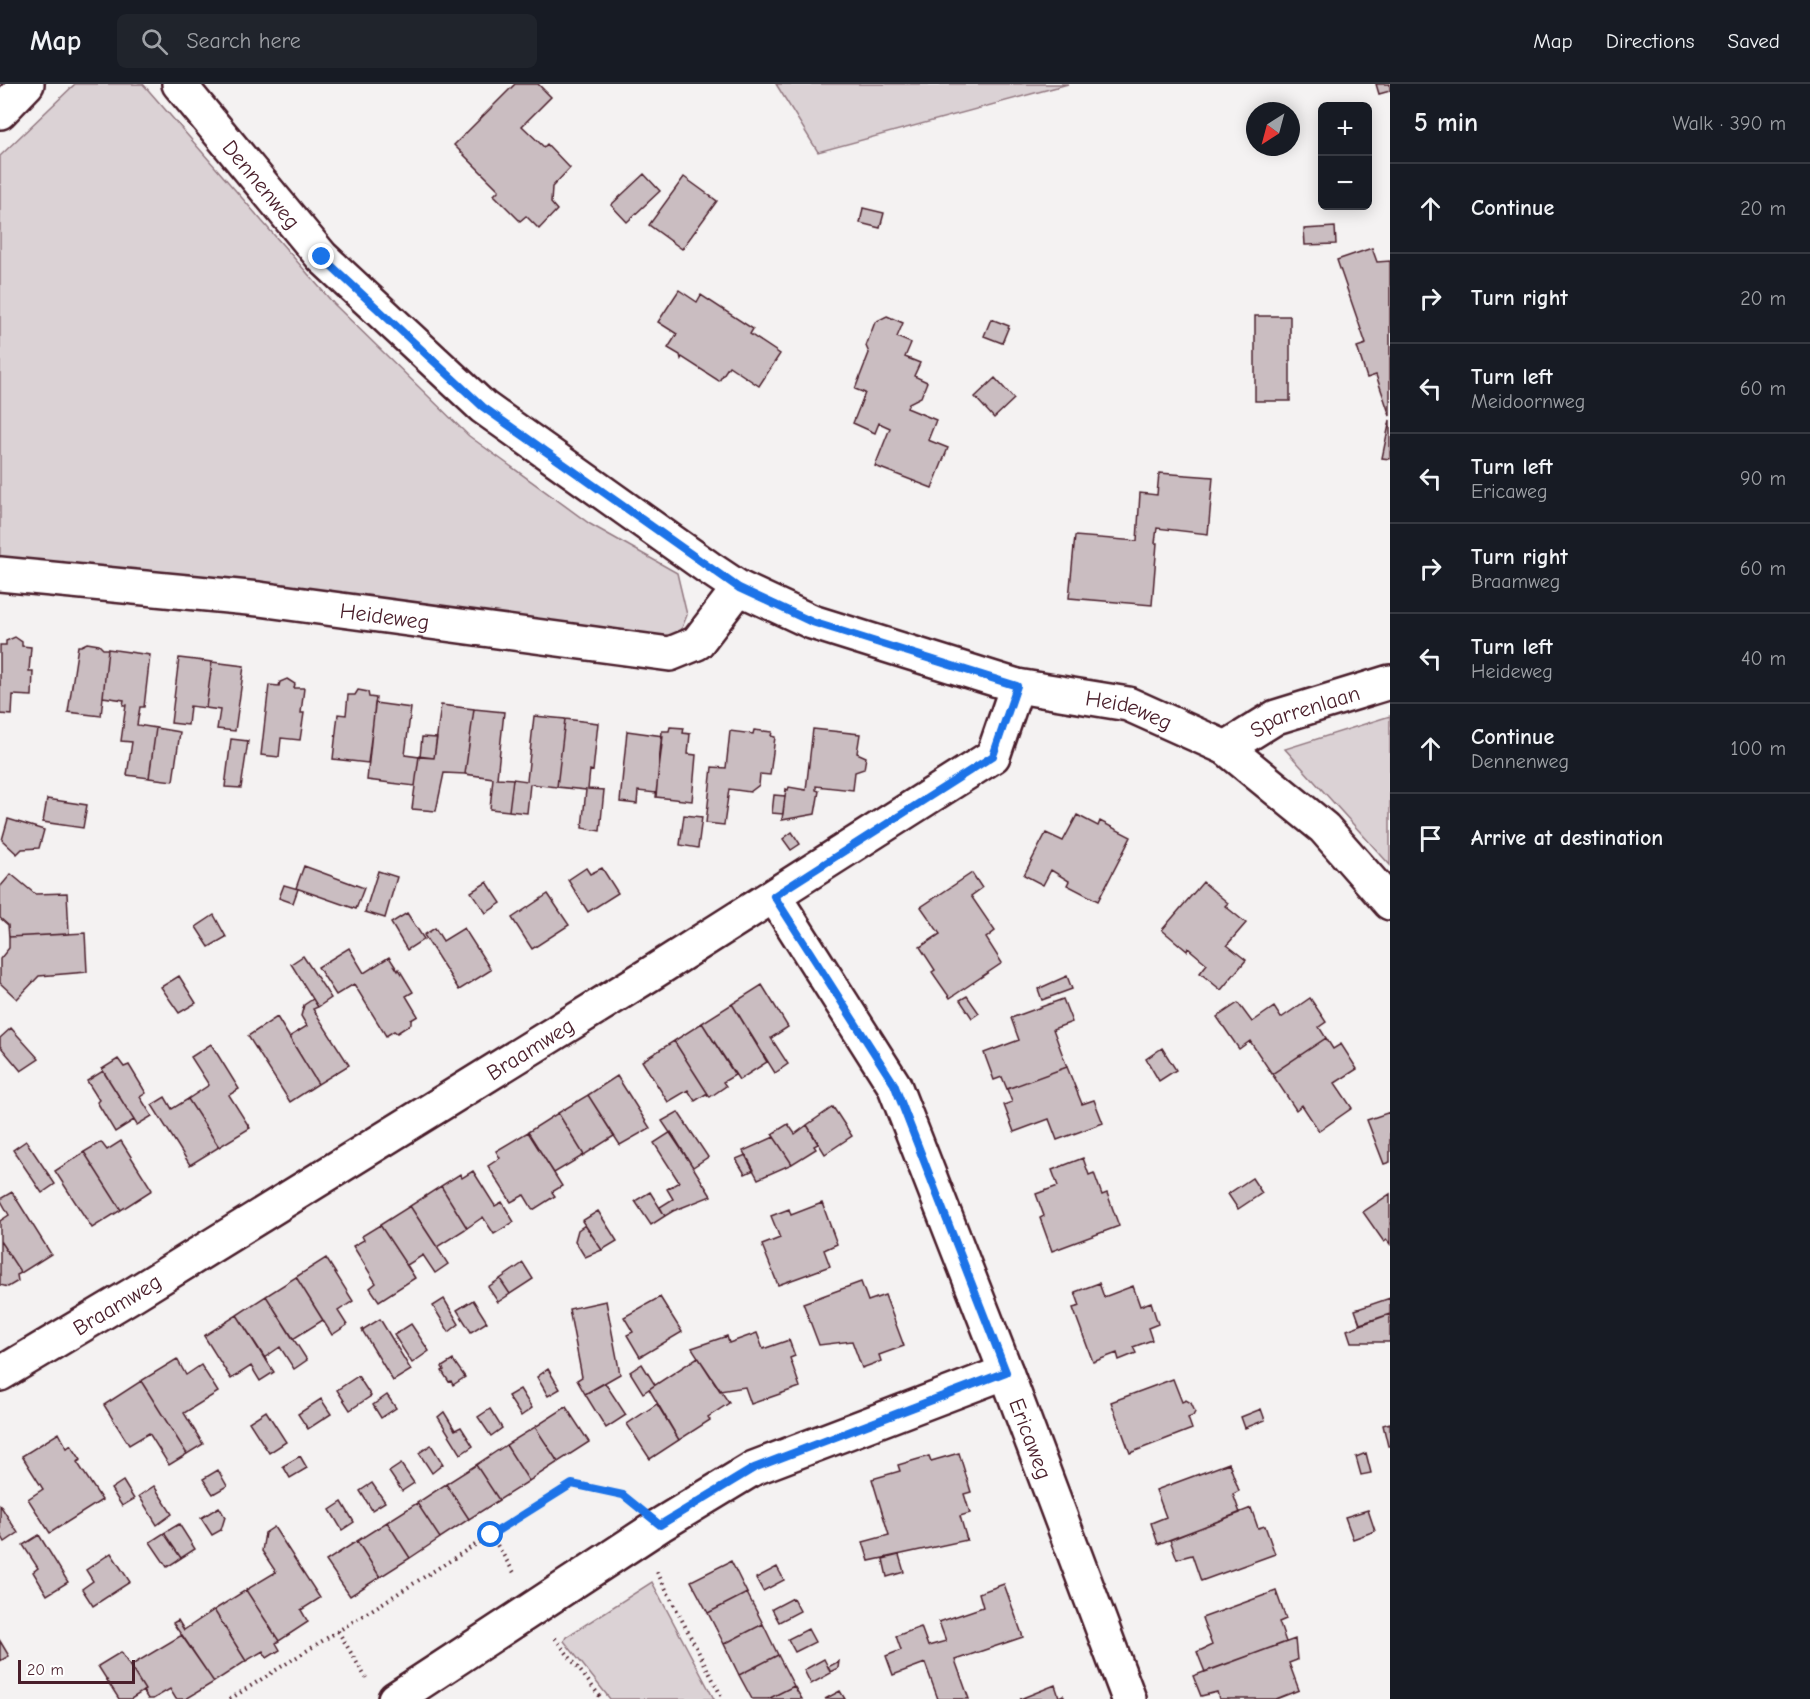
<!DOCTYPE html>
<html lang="en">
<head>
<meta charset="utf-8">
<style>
  body { margin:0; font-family:"Comic Neue",sans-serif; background:#20242c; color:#f1f3f6 }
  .controls { position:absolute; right:18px; top:18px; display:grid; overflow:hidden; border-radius:9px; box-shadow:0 3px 15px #0003 }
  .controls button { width:54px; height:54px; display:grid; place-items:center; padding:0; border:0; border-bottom:2px solid #363941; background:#171b24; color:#f1f3f6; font:30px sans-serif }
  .compass { position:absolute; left:1246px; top:18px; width:54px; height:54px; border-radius:50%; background:#171b24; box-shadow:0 3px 15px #0003; rotate:216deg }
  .scale { position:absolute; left:18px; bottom:15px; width:117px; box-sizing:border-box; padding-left:6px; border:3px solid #4a1f2b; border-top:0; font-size:16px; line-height:21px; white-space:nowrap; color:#4a1f2b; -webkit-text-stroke:4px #fff; paint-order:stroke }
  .stop { position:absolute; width:18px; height:18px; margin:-14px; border:4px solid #1a73e8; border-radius:50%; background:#fff }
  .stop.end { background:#1a73e8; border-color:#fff; box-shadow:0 2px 6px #0008 }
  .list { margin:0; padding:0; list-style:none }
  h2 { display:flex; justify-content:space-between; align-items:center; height:78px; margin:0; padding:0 24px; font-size:26px }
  h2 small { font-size:20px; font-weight:400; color:#9ea1a6 }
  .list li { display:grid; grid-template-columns:39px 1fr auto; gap:18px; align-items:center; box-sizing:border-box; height:90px; padding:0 24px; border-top:2px solid #363941 }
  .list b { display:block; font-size:22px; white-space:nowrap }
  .list p { margin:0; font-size:20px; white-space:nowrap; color:#9ea1a6 }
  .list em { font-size:20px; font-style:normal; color:#9ea1a6 }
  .icon { flex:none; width:33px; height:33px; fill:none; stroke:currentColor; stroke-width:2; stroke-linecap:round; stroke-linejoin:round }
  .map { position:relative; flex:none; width:1390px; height:1615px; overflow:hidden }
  header { display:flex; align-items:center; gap:36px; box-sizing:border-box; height:84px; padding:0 30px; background:#171b24; border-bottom:2px solid #363941 }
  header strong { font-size:28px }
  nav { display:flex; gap:33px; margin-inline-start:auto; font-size:21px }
  .search { width:420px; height:54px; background:#20242c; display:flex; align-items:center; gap:15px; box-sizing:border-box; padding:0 21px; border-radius:9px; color:#9ea1a6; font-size:22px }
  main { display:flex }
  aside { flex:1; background:#171b24 }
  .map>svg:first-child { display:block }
</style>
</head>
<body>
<header>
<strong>Map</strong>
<div class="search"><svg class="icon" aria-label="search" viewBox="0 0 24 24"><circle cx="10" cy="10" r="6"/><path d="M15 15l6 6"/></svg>Search here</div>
<nav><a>Map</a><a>Directions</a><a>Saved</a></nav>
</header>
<main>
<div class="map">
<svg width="1390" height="1615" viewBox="0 0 1390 1615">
  <rect width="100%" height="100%" fill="#f4f2f2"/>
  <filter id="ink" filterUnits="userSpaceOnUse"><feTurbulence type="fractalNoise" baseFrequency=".0167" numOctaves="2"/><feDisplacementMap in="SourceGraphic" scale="12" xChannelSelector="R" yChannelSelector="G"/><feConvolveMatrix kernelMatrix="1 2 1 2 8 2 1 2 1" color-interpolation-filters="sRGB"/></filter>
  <g filter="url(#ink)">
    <path fill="#dbd2d5" stroke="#927880" stroke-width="1.5" d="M75 0H143L334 220 469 352 590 440 677 489 687 531 678 554 0 477V72Z
      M776 0H1068L818 68Z
      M1390 632V781L1285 665Z
      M652 1498 714 1615H610L564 1557 566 1553Z"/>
    <path fill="#cabdc1" stroke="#4a1f2b" stroke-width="1.5" d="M515 0H538L551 13 522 42 544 63 547 60 570 84 552 103 551 119 557 126 539 145 526 132 520 137 494 111 499 106 454 61Z
      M1376 0H1390V7L1379 10Z
      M644 90 660 107 627 138 611 121Z
      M684 93 717 117 682 165 649 141Z
      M863 124 884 129 880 144 860 139Z
      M1335 143 1336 160 1305 161 1304 145Z
      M1372 164 1377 178 1390 177V332L1376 291 1367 294 1357 263 1366 260 1337 176Z
      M679 206 697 218 701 211 753 245 750 250 780 270 759 302 729 282 719 297 682 273 681 275 680 271 668 264 677 250 658 238Z
      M887 232 903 239 897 253 911 259 905 273 920 279 914 292 927 298 921 313 909 319 907 324 936 336 928 356 948 364 932 404 875 382 890 344 879 339 875 349 853 339 865 309 855 305 869 269 866 262 875 238Z
      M1255 232H1290V317H1255Z
      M991 235 1009 242 1002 259 984 252Z
      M995 294 1014 315 994 334 975 313Z
      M1390 336V375L1382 374Z
      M1159 389 1213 393 1208 450 1157 444 1155 459H1157L1152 521 1069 514 1075 452 1137 457 1140 409 1157 411Z
      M15 553 22 558V562L31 563 29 587H33L32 612 13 611 12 631 0 630V561H6V557Z
      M87 559 99 561 103 565H108L101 632 68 628 78 562H81Z
      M108 565 150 571 144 623H140L137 641 156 644 149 694 127 691 132 658 121 657 126 621H123L124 616 103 613Z
      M179 574 212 578 206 624 190 622 188 641 171 639Z
      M212 578 244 582 235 647 217 645 220 626 206 624Z
      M287 595 295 600 294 604H304L301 629H304L300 656 281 654 279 673 261 671 269 601 279 602 280 598Z
      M358 606 368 608 369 613 376 614 368 679 333 675 338 630 346 631 348 611H355Z
      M375 619 411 624 405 671 419 673 415 702 367 696Z
      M441 621 474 625 465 690 444 689 436 727 412 725 419 672 434 674Z
      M474 625 504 628 497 694 513 695 509 727 490 725 493 694 465 690Z
      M534 632 565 635 557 703 530 700 527 729 509 727 513 695 527 697Z
      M565 635 598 639 593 687 590 686 588 705 604 706 600 747 582 744 586 706 557 703Z
      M670 643 684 644 683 649 690 650 688 670 696 671 692 717 656 713 662 647H669Z
      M156 644 180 648 173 697 149 694Z
      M813 645 860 650 857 669 866 673 864 685 855 688 853 706 816 702V706L819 707 815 730 782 736 786 705 788 706 789 703 806 706Z
      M754 646 772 648 771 652 775 653 770 691 760 690 759 701 750 708 729 705 724 741 706 739 712 683 726 684 730 647 753 650Z
      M627 647 663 652 656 709 638 707 637 720 620 718Z
      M422 653 437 654 434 674 420 673Z
      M231 655 248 657 241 704 225 703Z
      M774 711 785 712 783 730 772 729Z
      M47 715 87 721 83 744 43 738Z
      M684 731 702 733 698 764 680 761Z
      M1077 731 1098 742 1100 737 1131 753 1098 817 1067 801 1069 797 1051 786 1043 801 1024 791 1046 749 1063 757Z
      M8 735 44 746 39 764 22 765 17 770 2 756Z
      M792 748 800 760 791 766 783 755Z
      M304 782 364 804 356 825 296 804Z
      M586 784 590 790 602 784 618 809 588 828 568 796Z
      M378 787 397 793 385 834 365 828Z
      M972 789 982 804 971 812 995 847 986 854 1002 879 950 914 932 888 935 886 920 863 940 850 921 823Z
      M11 790 35 810 67 809 69 850 9 853 8 841 0 834V803Z
      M487 798 501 819 486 829 471 808Z
      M1203 798 1228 819 1225 822 1246 839 1227 861 1246 876 1221 906 1200 889 1207 880 1188 864 1187 867 1162 846Z
      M284 801 298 805 293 819 279 814Z
      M548 810 569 841 532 865 512 834Z
      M407 829 424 855 407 866 391 839Z
      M214 831 226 853 209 863 196 843Z
      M435 844 443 857 464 844 491 886 459 906 424 851Z
      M85 849 87 888 39 892 17 915 0 899V875L9 864V853Z
      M349 864 364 889 389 873 398 887 399 885 413 908 406 912 418 932 411 936V940L397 949 394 947 386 952 354 900 336 911 318 883Z
      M303 872 331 914 318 923 291 880Z
      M179 892 196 919 179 929 161 903Z
      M1067 892 1072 905 1042 916 1038 905Z
      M762 901 788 943 771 954 788 980 775 989 732 920Z
      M967 912 979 929 972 934 960 916Z
      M1310 914 1326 938 1319 943 1326 954 1272 990 1250 957 1239 965 1217 933 1238 919 1252 938 1274 923 1281 934Z
      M313 915 318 923 313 925 349 981 318 1000 289 953 307 942 301 932 304 921Z
      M1063 915 1072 938 1053 945 1067 983 1007 1005 1002 993 994 996 984 969 1019 956 1011 934Z
      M732 920 767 978 739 996 702 939Z
      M277 933 318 1000 290 1018 248 952Z
      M702 939 735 991 723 998 726 1002 710 1013 674 957Z
      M11 944 39 975 21 987 0 962V954Z
      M1326 954 1333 965 1341 960 1357 985 1335 999 1352 1024 1319 1047 1302 1021 1296 1026 1272 990Z
      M674 957 710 1013 706 1010 695 1017 688 1006 668 1018 642 977Z
      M211 960 239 1005 229 1011 250 1044 219 1063 188 1015 209 1001 191 973Z
      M1162 964 1176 986 1159 997 1146 975Z
      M118 975 124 983 129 981 146 1009 140 1013 152 1032 137 1041 102 985Z
      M1067 983 1082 1020 1094 1016 1103 1039 1057 1056 1049 1035 1014 1048 1004 1021 1012 1018 1007 1005Z
      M103 987 134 1036 115 1048 97 1018 99 1016 87 997Z
      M617 992 650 1044 620 1061 588 1011Z
      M588 1011 614 1052 584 1071 558 1029Z
      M165 1013 172 1025 188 1015 219 1063 190 1081 152 1021Z
      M833 1023 852 1052 825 1070 807 1041Z
      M678 1028 708 1073 693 1083 662 1037Z
      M1390 1028V1078L1384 1080 1367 1036Z
      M558 1029 584 1071 554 1089 528 1048Z
      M788 1040 795 1050 807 1041 818 1060 814 1062 816 1065 792 1080 772 1050Z
      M528 1048 562 1102 552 1108 555 1112 533 1126 524 1111 511 1118 488 1082 500 1074 496 1067Z
      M671 1048 711 1112 673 1127 665 1132 660 1123 673 1115 667 1105 679 1098 654 1059Z
      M774 1053 792 1080 758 1095 743 1067Z
      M26 1057 55 1100 42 1109 13 1066Z
      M121 1057 152 1106 121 1126 84 1068 101 1058 107 1066Z
      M84 1068 121 1126 92 1144 55 1087Z
      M746 1071 754 1086 745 1090 736 1075Z
      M1083 1074 1089 1091 1094 1089 1102 1111 1107 1109 1119 1142 1052 1167 1040 1134 1044 1132 1036 1110 1058 1102 1052 1086Z
      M473 1087 495 1122 502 1118 514 1138 494 1150 483 1133 467 1144 441 1102 460 1090 462 1094Z
      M1252 1094 1262 1109 1238 1125 1228 1110Z
      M441 1102 467 1144 437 1163 410 1122Z
      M12 1108 51 1170 21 1189 0 1157V1137L9 1131 0 1115Z
      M650 1108 665 1132 651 1141 635 1117Z
      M1390 1110V1160L1387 1156 1384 1158 1363 1128Z
      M822 1119 837 1160 824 1166 830 1182 778 1201 762 1161 780 1154 771 1132 789 1125 791 1131Z
      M410 1122 448 1180 435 1189 423 1171 407 1181 415 1194 380 1141Z
      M598 1127 617 1157 602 1166 582 1137Z
      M380 1141 415 1194 379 1217 370 1204 376 1199 353 1162 364 1156 362 1152Z
      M585 1141 602 1166 585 1173 575 1157 578 1146Z
      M0 1157 21 1189 17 1191 18 1197 8 1203 0 1201Z
      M326 1174 353 1217 338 1227 347 1241 332 1251 296 1193Z
      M523 1179 533 1195 510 1210 500 1195Z
      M296 1193 323 1236 293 1255 266 1212Z
      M500 1195 510 1210 498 1218 488 1203Z
      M861 1198 868 1217 885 1211 904 1262 879 1271 881 1277 862 1284 852 1257 819 1261 803 1219Z
      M1099 1199 1104 1213 1133 1202 1140 1222 1151 1218 1158 1240 1148 1244 1152 1256 1133 1263 1136 1269 1119 1276 1117 1269 1093 1278 1073 1224 1080 1222 1075 1208Z
      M266 1212 307 1276 294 1285 280 1263 264 1274 237 1231Z
      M660 1213 682 1248 640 1273 627 1251 633 1248 624 1233Z
      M1390 1214V1230L1360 1240 1355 1226Z
      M444 1215 459 1240 449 1248 433 1222Z
      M473 1216 487 1238 471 1248 457 1226Z
      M606 1217 620 1290 585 1310 577 1296 582 1293 569 1225Z
      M1390 1230V1258H1351L1347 1246Z
      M237 1231 274 1288 260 1297 251 1282 231 1295 204 1252Z
      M380 1235 411 1286 393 1297 362 1246Z
      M411 1240 429 1267 412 1279 394 1251Z
      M757 1249 763 1265 789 1256 795 1272 790 1274 800 1303 751 1320 745 1303 720 1307 692 1264 727 1252 729 1259Z
      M698 1273 729 1319 708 1333 710 1336 679 1356 649 1305Z
      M177 1275 186 1291 201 1281 218 1308 184 1329 203 1360 187 1370 141 1297Z
      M453 1276 465 1293 453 1301 451 1297 449 1298 442 1287 444 1286 442 1283Z
      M642 1280 655 1301 643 1309 630 1288Z
      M548 1285 560 1305 548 1312 537 1293Z
      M358 1292 371 1312 350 1326 337 1306Z
      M1173 1295 1182 1318 1186 1316 1191 1319 1195 1328 1193 1332 1188 1334 1192 1345 1130 1369 1111 1318Z
      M141 1297 187 1370 169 1381 149 1349 129 1361 104 1321Z
      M605 1299 626 1331 606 1344 585 1310Z
      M520 1305 532 1324 521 1332 508 1312Z
      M387 1311 396 1324 381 1334 373 1321Z
      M321 1315 331 1330 308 1345 298 1330Z
      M657 1320 679 1356 650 1375 627 1340Z
      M566 1323 589 1358 558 1378 535 1343Z
      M490 1325 502 1344 491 1352 478 1333Z
      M1261 1325 1265 1336 1245 1344 1241 1333Z
      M266 1327 286 1358 269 1369 249 1338Z
      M444 1328 455 1346 461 1343 473 1362 461 1370 438 1333Z
      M1390 1339V1362H1388L1383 1341Z
      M535 1343 558 1378 529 1397 506 1361Z
      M59 1349 67 1364 71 1361 81 1376 77 1378 102 1416 50 1449 28 1415 43 1405 22 1372Z
      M431 1361 443 1380 432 1389 419 1369Z
      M506 1361 529 1397 499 1416 476 1381Z
      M959 1369 971 1408 964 1410 970 1429 960 1432 967 1456 869 1477 863 1458 889 1451 872 1395 900 1387 898 1381 929 1372 931 1377Z
      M1366 1369 1371 1389 1361 1391 1356 1373Z
      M300 1372 307 1384 290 1394 283 1382Z
      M1229 1379 1239 1407 1233 1410 1240 1429 1158 1460 1151 1439 1166 1433 1156 1406Z
      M401 1380 414 1399 402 1407 389 1388Z
      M476 1381 499 1416 469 1435 446 1400Z
      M218 1386 227 1402 213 1410 203 1395Z
      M123 1397 134 1415 122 1422 111 1405Z
      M372 1399 385 1418 372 1426 360 1407Z
      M446 1400 469 1435 440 1454 417 1419Z
      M154 1402 172 1430 157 1441 139 1412Z
      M342 1418 354 1438 342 1446 330 1426Z
      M417 1419 440 1454 410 1474 387 1438Z
      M0 1421 18 1449 5 1458 0 1449Z
      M219 1423 225 1433 221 1446 212 1451 201 1434Z
      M1251 1424 1258 1444 1265 1442 1275 1470 1201 1497 1192 1471 1177 1475 1170 1456Z
      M1368 1426 1375 1447 1353 1455 1345 1433Z
      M387 1438 410 1474 380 1493 357 1457Z
      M179 1440 195 1465 181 1474 164 1449Z
      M274 1443 320 1514 301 1526 308 1538 279 1557 246 1506 276 1488 262 1467 265 1449Z
      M164 1449 181 1474 167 1483 150 1458Z
      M39 1451 68 1498 47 1511 33 1488 38 1484 23 1461Z
      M357 1457 380 1493 350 1512 326 1477Z
      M111 1469 130 1498 93 1522 82 1505 93 1497 86 1486Z
      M899 1471 904 1488 887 1493 883 1475Z
      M731 1477 747 1509 708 1529 691 1497Z
      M777 1483 784 1496 763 1507 756 1494Z
      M1004 1500 1023 1553 955 1576 969 1615H938L925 1579 893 1591 886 1572 901 1566 896 1552 921 1543 928 1562 946 1557 939 1538 983 1523 979 1509Z
      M246 1506 279 1557 276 1559 280 1566 267 1574 263 1567 246 1577 214 1526Z
      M1276 1507 1286 1535 1279 1538 1286 1558 1205 1588 1197 1568 1212 1561 1202 1534Z
      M747 1509 763 1540 724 1560 708 1529Z
      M793 1514 800 1527 779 1538 772 1525Z
      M214 1526 246 1577 214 1598 173 1539 178 1536 184 1546Z
      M763 1540 778 1571 739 1591 724 1560Z
      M808 1545 815 1558 795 1568 788 1555Z
      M182 1551 214 1598 186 1615H176L170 1605 153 1615H148L143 1607 145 1606 130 1582Z
      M1295 1555 1297 1576 1289 1579 1299 1606 1276 1615H1219L1217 1608 1201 1612 1193 1592Z
      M0 1557 9 1572 0 1577Z
      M121 1568 145 1606 131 1615H119L98 1582Z
      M778 1571 794 1602 768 1615H752L739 1591Z
      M824 1575 831 1589 811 1600 804 1586Z
      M839 1577 838 1584 830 1588 828 1583Z
      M1055 1601 1059 1613 1063 1611 1065 1615H1020Z
      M794 1602 802 1615H768Z
      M840 1607 845 1615H825Z"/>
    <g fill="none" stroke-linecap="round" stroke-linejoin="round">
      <defs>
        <g id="minor">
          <path id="s1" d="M179 0 322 173 483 323 709 484 739 504 812 538 1017 602 1128 620 1226 664 1324 744 1390 819"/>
          <path d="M0 28 27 0"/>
          <path id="s2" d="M0 490 259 515 670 570 697 559 739 504"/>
          <path id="s3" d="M1226 664 1276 633 1390 598"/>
          <path id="s4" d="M774 812 894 1001 1006 1288 1129 1615"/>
          <path id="s5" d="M0 1290 134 1210 647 892 993 672 1017 602"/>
          <path d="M395 1615 660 1441 754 1384 1006 1288"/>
        </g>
      </defs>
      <use href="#minor" stroke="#4a1f2b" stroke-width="38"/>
      <path stroke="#4a1f2b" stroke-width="4" stroke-dasharray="1.5 4.5" stroke-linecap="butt" d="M491 1451 516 1492
        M657 1488 723 1615
        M338 1547 366 1594
        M555 1554 602 1615
        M230 1615 572 1400 623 1411 631 1418"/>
      <use href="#minor" stroke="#fff" stroke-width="33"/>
    </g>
  </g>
  <g fill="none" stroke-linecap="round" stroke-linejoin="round" filter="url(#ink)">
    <path stroke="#1a73e8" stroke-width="8" d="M322 173 483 323 739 504 812 538 1017 602 993 672 774 812 894 1000 1006 1288 754 1384 660 1441 623 1411 572 1400 491 1451"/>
  </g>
  <g text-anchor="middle" stroke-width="4.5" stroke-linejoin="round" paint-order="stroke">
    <g font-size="22" fill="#4a1f2b" stroke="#fff">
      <text dy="8" stroke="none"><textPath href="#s1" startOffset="130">Dennenweg</textPath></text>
      <text dy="8" stroke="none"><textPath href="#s2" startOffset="387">Heideweg</textPath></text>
      <text dy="8" stroke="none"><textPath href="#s1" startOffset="1168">Heideweg</textPath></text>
      <text dy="8" stroke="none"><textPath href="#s3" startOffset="88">Sparrenlaan</textPath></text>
      <text dy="8" stroke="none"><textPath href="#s5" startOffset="622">Braamweg</textPath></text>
      <text dy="8" stroke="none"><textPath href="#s5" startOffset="136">Braamweg</textPath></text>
      <text dy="8" stroke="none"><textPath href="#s4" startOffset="603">Ericaweg</textPath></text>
    </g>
  </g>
</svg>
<div class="controls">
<button>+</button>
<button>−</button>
</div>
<svg class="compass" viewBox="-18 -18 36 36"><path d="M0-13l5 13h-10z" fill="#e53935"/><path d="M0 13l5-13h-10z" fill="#9ea1a6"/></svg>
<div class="scale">20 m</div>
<div class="stop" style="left:491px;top:1451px"></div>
<div class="stop end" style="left:322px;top:173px"></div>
</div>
<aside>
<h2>5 min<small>Walk · 390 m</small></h2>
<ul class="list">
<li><svg class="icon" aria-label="ahead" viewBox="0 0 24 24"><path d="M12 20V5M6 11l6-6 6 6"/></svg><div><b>Continue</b></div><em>20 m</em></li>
<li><svg class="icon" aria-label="right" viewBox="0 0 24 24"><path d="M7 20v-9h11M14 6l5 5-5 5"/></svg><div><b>Turn right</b></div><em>20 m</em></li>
<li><svg class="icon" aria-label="left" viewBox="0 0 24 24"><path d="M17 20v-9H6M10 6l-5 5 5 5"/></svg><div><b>Turn left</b><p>Meidoornweg</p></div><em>60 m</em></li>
<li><svg class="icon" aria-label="left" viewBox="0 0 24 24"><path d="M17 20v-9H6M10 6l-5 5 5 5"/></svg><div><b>Turn left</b><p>Ericaweg</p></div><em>90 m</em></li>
<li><svg class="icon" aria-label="right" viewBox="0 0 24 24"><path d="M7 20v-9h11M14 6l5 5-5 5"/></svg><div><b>Turn right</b><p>Braamweg</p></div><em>60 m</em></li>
<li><svg class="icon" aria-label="left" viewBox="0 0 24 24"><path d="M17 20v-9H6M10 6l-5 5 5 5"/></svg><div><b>Turn left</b><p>Heideweg</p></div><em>40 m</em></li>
<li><svg class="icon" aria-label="ahead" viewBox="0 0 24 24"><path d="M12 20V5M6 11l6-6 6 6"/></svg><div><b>Continue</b><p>Dennenweg</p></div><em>100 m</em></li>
<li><svg class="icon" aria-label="arrive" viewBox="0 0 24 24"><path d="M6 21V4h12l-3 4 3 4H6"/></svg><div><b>Arrive at destination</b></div></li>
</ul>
</aside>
</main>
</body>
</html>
